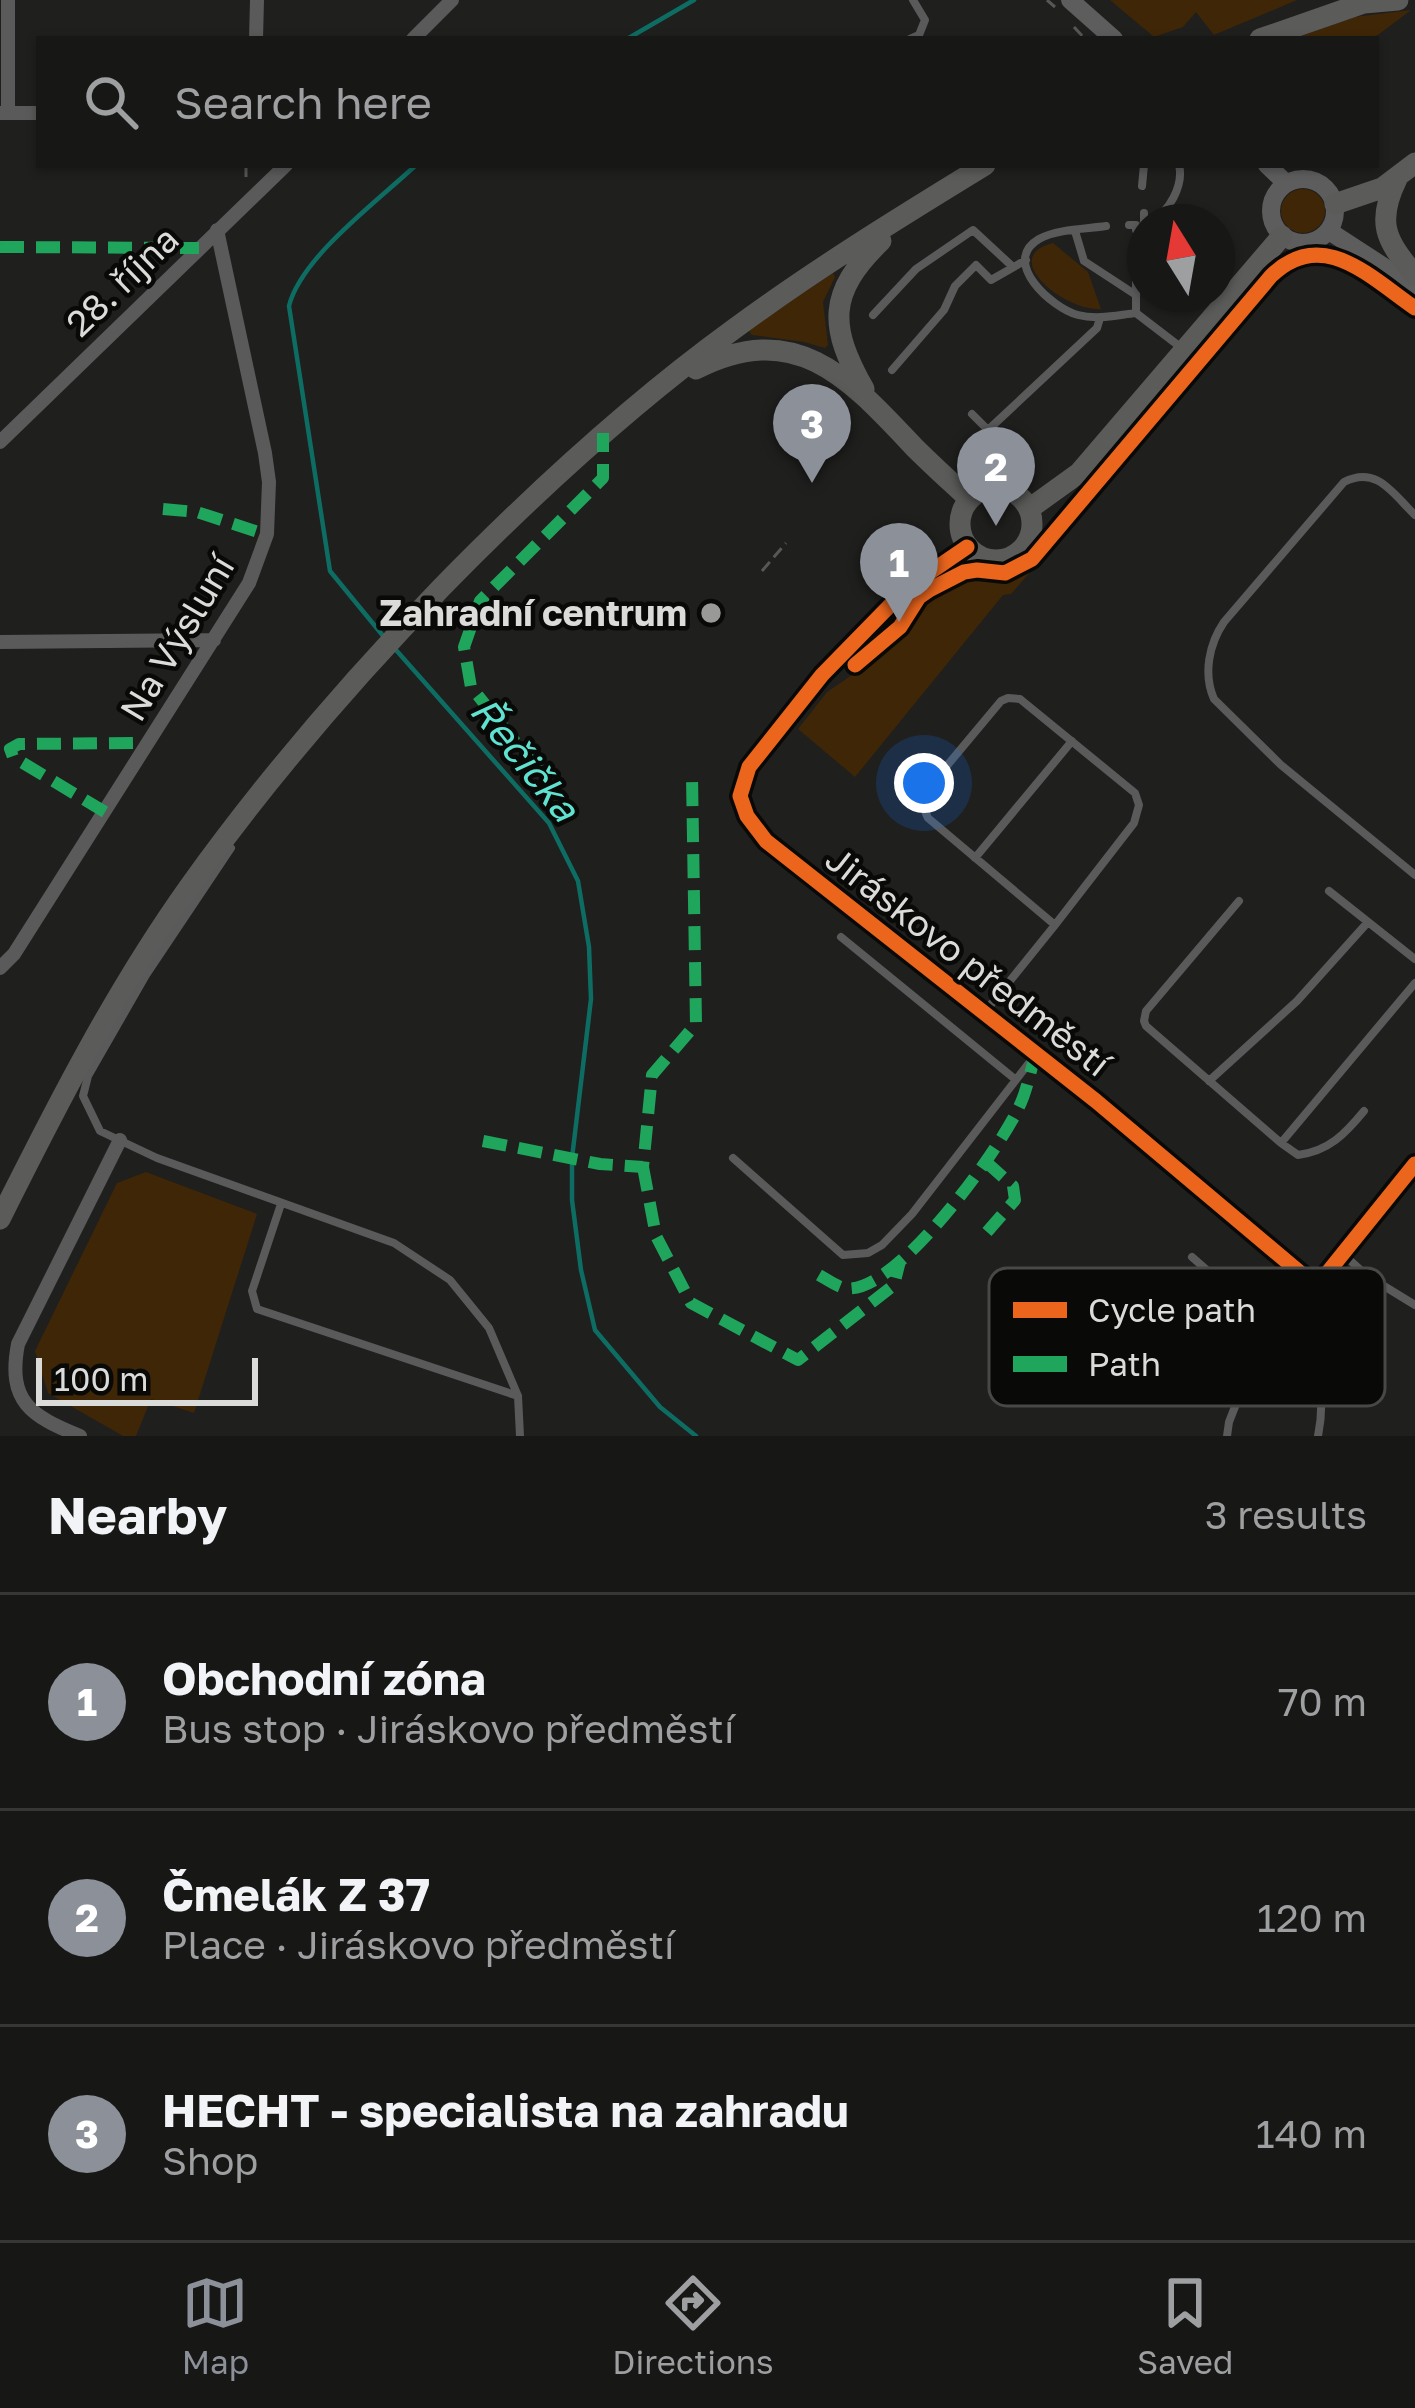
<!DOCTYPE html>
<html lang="en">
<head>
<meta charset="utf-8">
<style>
  body { margin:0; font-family:"Golos Text",sans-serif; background:#242423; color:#f1f3f6 }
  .compass { position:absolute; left:1127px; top:204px; width:108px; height:108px; border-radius:50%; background:#171716; box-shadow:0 3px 9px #0004; rotate:349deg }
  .scale { position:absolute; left:36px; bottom:30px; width:222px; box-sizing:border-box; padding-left:12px; border:6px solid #dbdcd9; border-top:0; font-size:33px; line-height:42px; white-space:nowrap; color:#dbdcd9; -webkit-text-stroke:9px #090a08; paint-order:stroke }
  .you { position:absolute; left:924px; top:783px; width:42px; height:42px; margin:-30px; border:9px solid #fff; border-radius:50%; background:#1a73e8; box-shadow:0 0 0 18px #1a73e833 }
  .badge { display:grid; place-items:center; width:78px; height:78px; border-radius:50%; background:#8c9099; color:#fff; font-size:39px; font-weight:700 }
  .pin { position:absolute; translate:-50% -99px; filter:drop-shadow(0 3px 6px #0008) }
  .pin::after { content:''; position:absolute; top:63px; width:42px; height:36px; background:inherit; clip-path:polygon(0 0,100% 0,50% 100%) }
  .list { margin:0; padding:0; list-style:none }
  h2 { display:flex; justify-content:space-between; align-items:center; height:156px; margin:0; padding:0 48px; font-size:51px }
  h2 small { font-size:39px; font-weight:400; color:#9e9fa1 }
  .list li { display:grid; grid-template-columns:78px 1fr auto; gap:36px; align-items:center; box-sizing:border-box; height:216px; padding:0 48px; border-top:3px solid #363635 }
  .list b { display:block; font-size:45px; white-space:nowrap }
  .list p { margin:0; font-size:39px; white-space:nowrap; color:#9e9fa1 }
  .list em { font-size:39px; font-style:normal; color:#9e9fa1 }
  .icon { flex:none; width:66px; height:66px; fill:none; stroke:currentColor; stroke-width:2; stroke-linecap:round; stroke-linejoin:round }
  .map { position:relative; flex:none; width:1415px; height:1436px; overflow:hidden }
  .search { position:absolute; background:#171716; box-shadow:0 3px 9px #0004; left:36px; right:36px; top:36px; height:132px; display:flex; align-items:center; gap:30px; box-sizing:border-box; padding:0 42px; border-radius:0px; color:#9e9fa1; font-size:45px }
  .sheet { height:804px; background:#171716 }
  nav { display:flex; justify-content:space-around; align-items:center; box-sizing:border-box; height:168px; border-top:3px solid #363635; background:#171716; font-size:33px; color:#9e9fa1 }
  nav a { display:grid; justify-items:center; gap:6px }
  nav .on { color:#8c9099 }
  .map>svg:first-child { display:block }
</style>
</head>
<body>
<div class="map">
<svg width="1415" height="1436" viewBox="0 0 1415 1436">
  <rect width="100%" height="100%" fill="#1f1f1e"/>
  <path fill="#3f2607" d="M1110 0H1297L1214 35 1196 12 1183 27 1154 37Z
    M1411 10 1378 35 1367 39H1293L1354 17Z
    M1281 211a22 22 0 1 1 44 0a22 22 0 1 1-44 0Z
    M1053 243 1088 272 1101 309C1065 312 997 257 1053 243Z
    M833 273 835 277 823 302 828 345 825 348 804 342 752 335 748 330Z
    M1053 546 1011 594 1003 595 855 777 798 729 827 692 865 666 910 620 920 604 966 578 978 576 999 581 1021 574Z
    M146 1172 257 1214 194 1413 151 1399 136 1436H123L48 1393 35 1351 117 1183Z"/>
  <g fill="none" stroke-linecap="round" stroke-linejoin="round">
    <path stroke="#0e6d63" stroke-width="4.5" d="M627 39 694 0
      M384 637 330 571 289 306C301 257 379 200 416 165
      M396 650 549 823 578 881 589 947 591 999 572 1158V1200L581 1270 595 1330 660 1407 696 1436"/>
    <path stroke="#575757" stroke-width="3" stroke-dasharray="12 6" stroke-linecap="butt" d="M1047 0 1055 7
      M1074 27 1085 39
      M246 165V181
      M762 571 786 543"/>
    <path stroke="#5a5a5a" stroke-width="8" d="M910 39 919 35 925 20 913 0
      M1142 186 1144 165
      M1144 213V225
      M1150 222C1169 213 1184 185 1179 165
      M1129 225H1136V230
      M1106 226C1086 229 1057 229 1039 239 1000 262 1052 308 1078 315 1098 320 1117 315 1136 313L1183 349
      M1075 231 1084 261 1136 295
      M1136 313V251
      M873 315 916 269 973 230 1013 267
      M892 370 944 310 955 286 976 265 991 280 1026 260
      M972 414 988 430 1097 328 1100 318
      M1415 515C1393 494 1377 465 1344 482L1224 622C1209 644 1203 674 1214 699L1281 765 1415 875
      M231 848 146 975 88 1076 83 1096 100 1131 157 1158 394 1243 450 1280 489 1328 518 1396 520 1436
      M975 858 1072 741
      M1329 891 1415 959
      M1239 901 1146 1011 1144 1021 1146 1026 1281 1143 1415 983
      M841 937 1016 1080
      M984 1013 1055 925 1134 823 1139 805 1135 793 1020 699 1008 698 1001 701 935 780C926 792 920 804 928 818L1055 925
      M1209 1081 1297 1001 1368 922
      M1281 1143 1298 1155C1329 1151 1345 1134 1364 1111
      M733 1158 843 1255 868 1253 882 1245 912 1214 1036 1054
      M281 1204 252 1291 257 1309 518 1396
      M1343 1254 1366 1275 1415 1305
      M1192 1257 1282 1336
      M1301 1328C1319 1363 1326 1397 1318 1436
      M1227 1436 1229 1422 1240 1394 1275 1342 1288 1332 1301 1328 1308 1320 1314 1282"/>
    <path stroke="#5a5a5a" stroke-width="14" d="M256 39 257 0
      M413 39 452 0
      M0 113H39
      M8 113V0
      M0 442 286 165
      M967 547 907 588 822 675 749 767 740 796 747 816 766 841 1096 1101 1304 1276 1315 1281 1324 1277 1415 1164
      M0 642 214 640
      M0 968 14 954 249 583 267 534 269 482 265 453 217 230
      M80 1436C31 1416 7 1402 18 1344L120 1140"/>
    <path stroke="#5d5d5d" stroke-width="18" d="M1070 0 1114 39
      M1267 165 1286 183
      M1271 211a32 32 0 1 1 64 0a32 32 0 1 1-64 0Z
      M1329 231 1415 287"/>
    <path stroke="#5b5b5a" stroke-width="21" d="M1364 3 1398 0
      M1260 39 1372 0
      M1397 179C1376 222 1385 240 1415 275
      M1335 204 1382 188 1415 163
      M696 369C796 318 849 378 914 447 932 465 951 482 969 499
      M864 389C829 327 827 293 881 241
      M960 524a36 36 0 1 1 72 0a36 36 0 1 1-72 0Z
      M1029 509 1079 473 1282 236
      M0 1219C57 1105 115 991 189 887 265 781 350 682 441 588 532 495 628 406 734 329 814 270 900 217 985 165"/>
    <path stroke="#20a55d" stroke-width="12" stroke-dasharray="24 12" stroke-linecap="butt" d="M0 247 199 248
      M163 509 197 512 258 532
      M538 770 471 687 464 647 480 601 603 478V433
      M105 812 13 757 10 749 19 744 140 743
      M483 1141 600 1164 643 1167 652 1075 696 1024 692 777
      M985 1161 1013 1186 1015 1200 987 1232
      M643 1167 656 1236 691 1303 798 1360 894 1285 900 1261
      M819 1275C826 1279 836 1286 844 1288 894 1298 1000 1149 1019 1107 1027 1091 1030 1071 1036 1054"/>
    <defs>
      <path id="cycleway" d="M967 547 907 588 822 675 749 767 740 796 747 816 766 841 1096 1101 1304 1276 1315 1281 1324 1277 1415 1164
        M855 665 900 627 919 597 929 590 964 572 977 570 1005 573 1032 559 1271 276C1322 226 1370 277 1415 308"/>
    </defs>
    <use href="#cycleway" stroke="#090a08" stroke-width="22"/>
    <use href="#cycleway" stroke="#eb651d" stroke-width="15"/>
  </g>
  <circle fill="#999a98" stroke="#090a08" stroke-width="4.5" cx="711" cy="613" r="12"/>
  <g text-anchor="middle" stroke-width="9" stroke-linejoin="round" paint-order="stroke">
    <g font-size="36" fill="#dbdcd9" stroke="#090a08">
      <text transform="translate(122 281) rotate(-44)" y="13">28. října</text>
      <text transform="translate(177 638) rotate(-59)" y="13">Na Výsluní</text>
      <text transform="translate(968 961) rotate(38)" y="13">Jiráskovo předměstí</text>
    </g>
    <g font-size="36" font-weight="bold" fill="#dbdcd9" stroke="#090a08" text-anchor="end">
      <text x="687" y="626">Zahradní centrum</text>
    </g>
    <g font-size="39" font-style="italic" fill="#60e2d1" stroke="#090a08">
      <text transform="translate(525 759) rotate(51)" y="14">Řečička</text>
    </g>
  </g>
  <rect x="989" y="1268" width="396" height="138" rx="18" fill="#090a08" stroke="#484947" stroke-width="3"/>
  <rect x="1013" y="1302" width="54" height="16" fill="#eb651d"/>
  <rect x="1013" y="1356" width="54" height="16" fill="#20a55d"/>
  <g font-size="33" fill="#dbdcd9">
    <text x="1088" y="1322">Cycle path</text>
    <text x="1088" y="1376">Path</text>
  </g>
</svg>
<svg class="compass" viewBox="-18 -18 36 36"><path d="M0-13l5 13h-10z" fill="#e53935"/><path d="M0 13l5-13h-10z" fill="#9e9fa1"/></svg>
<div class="scale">100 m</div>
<div class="you"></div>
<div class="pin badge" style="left:899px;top:622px">1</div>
<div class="pin badge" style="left:996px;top:526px">2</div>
<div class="pin badge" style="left:812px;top:483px">3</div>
<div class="search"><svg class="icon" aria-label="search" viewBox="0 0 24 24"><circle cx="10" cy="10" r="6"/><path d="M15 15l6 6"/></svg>Search here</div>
</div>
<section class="sheet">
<h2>Nearby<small>3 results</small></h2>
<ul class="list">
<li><span class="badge">1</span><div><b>Obchodní zóna</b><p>Bus stop · Jiráskovo předměstí</p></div><em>70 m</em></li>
<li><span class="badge">2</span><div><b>Čmelák Z 37</b><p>Place · Jiráskovo předměstí</p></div><em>120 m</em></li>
<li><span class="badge">3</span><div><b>HECHT - specialista na zahradu</b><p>Shop</p></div><em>140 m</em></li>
</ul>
</section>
<nav>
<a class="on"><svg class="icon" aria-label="map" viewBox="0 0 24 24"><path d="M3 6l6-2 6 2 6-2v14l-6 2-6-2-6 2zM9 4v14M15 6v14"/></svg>Map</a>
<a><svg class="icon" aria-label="directions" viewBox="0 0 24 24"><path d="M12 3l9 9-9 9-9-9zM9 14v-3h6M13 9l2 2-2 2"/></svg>Directions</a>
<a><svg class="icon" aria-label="saved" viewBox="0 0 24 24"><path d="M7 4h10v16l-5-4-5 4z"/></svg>Saved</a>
</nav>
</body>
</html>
